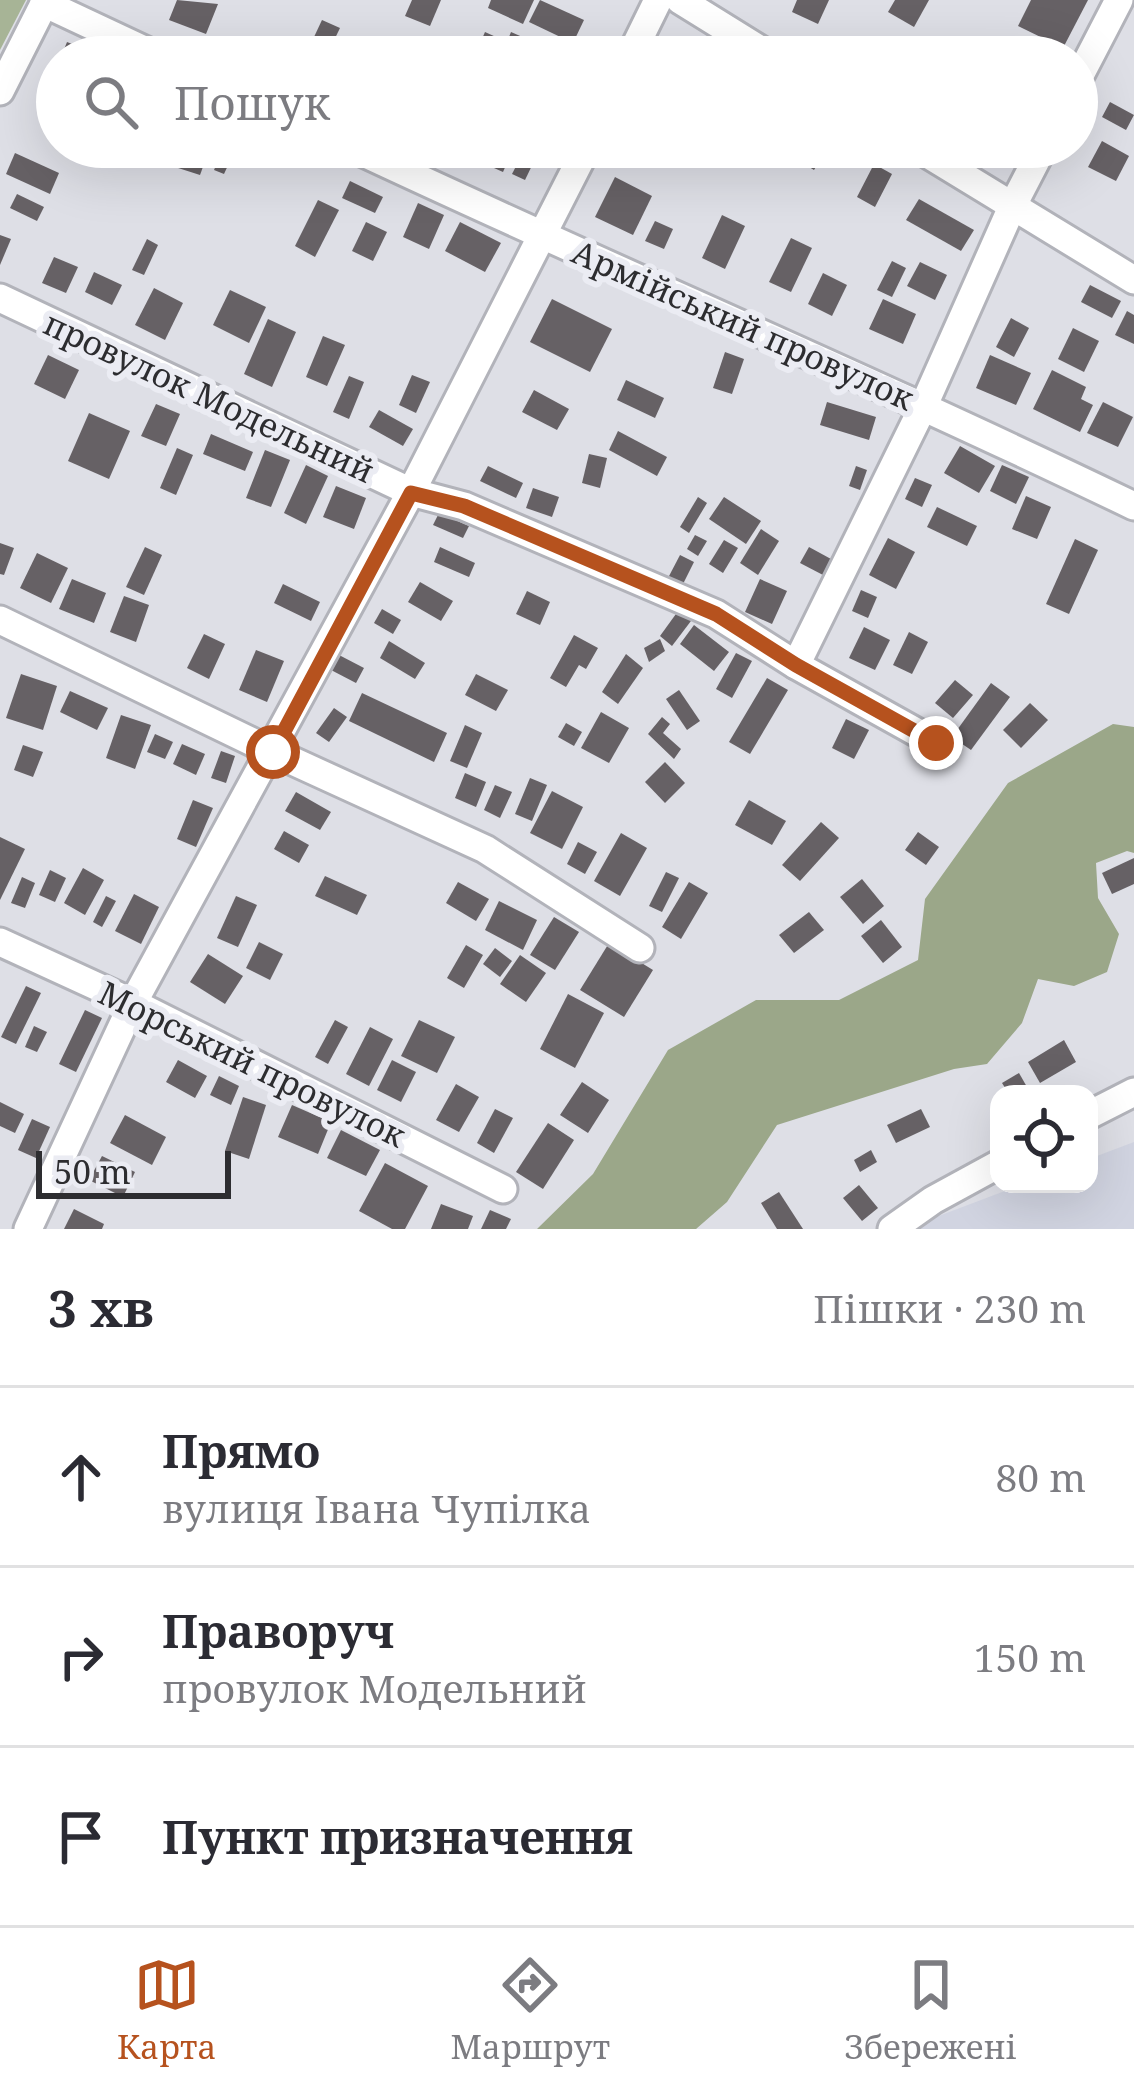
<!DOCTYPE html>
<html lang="uk">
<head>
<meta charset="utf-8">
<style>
  :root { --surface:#fff; --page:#f2f2f3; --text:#2b2b33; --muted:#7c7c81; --line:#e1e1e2; --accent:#b6521e }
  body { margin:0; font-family:"Noto Serif",serif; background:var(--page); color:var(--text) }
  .controls { position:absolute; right:36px; bottom:36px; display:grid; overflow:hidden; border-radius:24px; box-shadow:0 12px 48px #0002 }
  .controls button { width:108px; height:108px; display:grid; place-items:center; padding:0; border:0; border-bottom:3px solid var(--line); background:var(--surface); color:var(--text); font:60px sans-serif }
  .scale { position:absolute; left:36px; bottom:30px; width:195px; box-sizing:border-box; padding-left:12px; border:6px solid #2d2d30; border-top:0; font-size:33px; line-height:42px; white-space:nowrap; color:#2d2d30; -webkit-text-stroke:9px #ebecf3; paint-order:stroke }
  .stop { position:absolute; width:36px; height:36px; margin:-27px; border:9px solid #b6521e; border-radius:50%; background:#fff }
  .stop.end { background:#b6521e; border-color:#fff; box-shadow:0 3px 12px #0008 }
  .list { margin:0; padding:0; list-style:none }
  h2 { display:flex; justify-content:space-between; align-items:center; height:156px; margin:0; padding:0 48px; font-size:51px }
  h2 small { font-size:39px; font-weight:400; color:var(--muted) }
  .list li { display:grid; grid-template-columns:78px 1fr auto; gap:36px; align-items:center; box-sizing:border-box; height:180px; padding:0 48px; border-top:3px solid var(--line) }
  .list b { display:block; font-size:45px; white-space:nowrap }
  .list p { margin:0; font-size:39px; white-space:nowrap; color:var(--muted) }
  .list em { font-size:39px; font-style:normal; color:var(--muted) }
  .icon { flex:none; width:66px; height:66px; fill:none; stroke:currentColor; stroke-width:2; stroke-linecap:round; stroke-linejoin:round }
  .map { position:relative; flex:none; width:1134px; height:1229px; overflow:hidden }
  .search { position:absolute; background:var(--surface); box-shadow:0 12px 48px #0002; left:36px; right:36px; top:36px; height:132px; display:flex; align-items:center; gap:30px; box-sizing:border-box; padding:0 42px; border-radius:66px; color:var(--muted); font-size:45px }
  .sheet { height:696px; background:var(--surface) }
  nav { display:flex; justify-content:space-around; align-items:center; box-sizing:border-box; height:168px; border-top:3px solid var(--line); background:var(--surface); font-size:33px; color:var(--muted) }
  nav a { display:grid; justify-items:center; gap:6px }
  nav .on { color:var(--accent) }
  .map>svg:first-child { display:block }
  .built { fill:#d1d4e1 }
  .green { fill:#a7b496 }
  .forest { fill:#9ba789 }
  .building { fill:#666165 }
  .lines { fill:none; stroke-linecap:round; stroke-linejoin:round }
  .minor-casing { stroke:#b2b3ba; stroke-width:33 }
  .minor { stroke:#fff; stroke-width:27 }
  .route { stroke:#b6521e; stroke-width:15 }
  .labels { text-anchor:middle; stroke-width:12; stroke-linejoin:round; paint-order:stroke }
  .street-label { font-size:33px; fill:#2d2d30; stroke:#ebecf3 }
</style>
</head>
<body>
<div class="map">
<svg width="1134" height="1229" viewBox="0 0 1134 1229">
  <rect width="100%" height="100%" fill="#dedfe6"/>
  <path class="built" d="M1134 1142V1229H919L936 1217 1023 1184H1089V1159Z"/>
  <path class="green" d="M0 0H26L0 50Z"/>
  <path class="forest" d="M1113 724 1134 727V853L1127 851 1096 863 1098 898 1119 934 1107 972 1074 986 1038 979 1022 1023 987 1064 954 1069 777 1125 727 1202 696 1229H537L593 1174 668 1050 756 1000H839L918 960 925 899 1008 783Z"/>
  <g class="building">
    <path d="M177 0 218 4 206 34 169 20Z"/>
    <path d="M412 0H441L430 26 405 16Z"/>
    <path d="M491 0H534L523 24 488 8Z"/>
    <path d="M540 0 584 20 573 43 529 22Z"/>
    <path d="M797 0H829L818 24 792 12Z"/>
    <path d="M895 0H929L914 27 888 12Z"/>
    <path d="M1031 0H1088L1063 48 1018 26Z"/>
    <path d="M322 20 340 28 326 57H313L306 54Z"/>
    <path d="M485 32 496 37 488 57H474Z"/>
    <path d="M511 32 527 39 520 57H501Z"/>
    <path d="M256 37 303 57H259L249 53Z"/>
    <path d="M67 42 105 57H61Z"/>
    <path d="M44 98 57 103V119L39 112Z"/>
    <path d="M1110 102 1134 115 1126 130 1102 117Z"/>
    <path d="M1102 141 1129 156 1116 181 1088 167Z"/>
    <path d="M493 147H514L503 172 485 164Z"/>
    <path d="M526 147 538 153 525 180 512 174Z"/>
    <path d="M799 147H828L814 170 793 157Z"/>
    <path d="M182 148 207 156 200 175 175 167Z"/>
    <path d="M15 153 59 173 50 194 6 174Z"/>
    <path d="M221 154 231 159 224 174 214 170Z"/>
    <path d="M874 164 892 174 875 207 857 197Z"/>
    <path d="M615 177 652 196 633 235 595 217Z"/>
    <path d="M350 181 383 197 375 213 342 198Z"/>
    <path d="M17 194 44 207 37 221 10 208Z"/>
    <path d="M919 199 974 230 961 251 906 220Z"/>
    <path d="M318 200 339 210 315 257 295 246Z"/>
    <path d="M418 203 444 215 429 249 403 237Z"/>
    <path d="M722 215 745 226 725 269 702 258Z"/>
    <path d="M655 221 673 229 664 249 645 241Z"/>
    <path d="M366 222 387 232 373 261 352 251Z"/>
    <path d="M460 222 501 243 485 272 445 251Z"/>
    <path d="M0 235 11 239 0 265Z"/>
    <path d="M791 238 812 248 791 292 769 282Z"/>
    <path d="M147 239 158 245 144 275 132 270Z"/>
    <path d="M54 257 78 267 66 293 42 283Z"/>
    <path d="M892 261 906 268 892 297 877 290Z"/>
    <path d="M920 262 947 275 935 300 907 286Z"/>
    <path d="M94 272 122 285 112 305 85 292Z"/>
    <path d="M823 273 847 285 832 316 808 304Z"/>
    <path d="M1090 285 1121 301 1112 318 1081 302Z"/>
    <path d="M154 288 183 303 165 340 135 325Z"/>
    <path d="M230 290 266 307 249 343 213 325Z"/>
    <path d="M552 299 612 329 590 372 530 342Z"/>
    <path d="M883 299 916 314 903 344 869 329Z"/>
    <path d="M1127 311 1134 315V344L1115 335Z"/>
    <path d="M1011 318 1029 328 1014 357 996 347Z"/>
    <path d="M268 319 296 332 272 387 244 374Z"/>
    <path d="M1073 328 1099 341 1084 372 1058 359Z"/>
    <path d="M323 336 345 345 327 386 306 377Z"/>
    <path d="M725 352 744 359 732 394 713 388Z"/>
    <path d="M48 355 79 370 65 399 34 384Z"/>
    <path d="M990 355 1031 373 1016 405 976 388Z"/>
    <path d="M1052 370 1086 387 1081 399 1093 405 1080 432 1033 409Z"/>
    <path d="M412 375 430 382 416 413 399 405Z"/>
    <path d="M349 376 364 382 349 419 333 412Z"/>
    <path d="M626 380 664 398 655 418 617 400Z"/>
    <path d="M534 390 569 409 557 430 522 412Z"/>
    <path d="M827 402 876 417 869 440 820 425Z"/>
    <path d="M1103 402 1133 417 1118 447 1087 433Z"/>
    <path d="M156 404 180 414 166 446 141 436Z"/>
    <path d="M379 410 413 429 403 446 369 427Z"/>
    <path d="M89 413 130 431 109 479 68 461Z"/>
    <path d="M618 431 667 457 657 476 609 450Z"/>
    <path d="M211 434 253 452 245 471 203 454Z"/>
    <path d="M960 446 995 466 979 493 944 473Z"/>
    <path d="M177 448 193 455 176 495 160 488Z"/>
    <path d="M265 450 290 460 271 507 246 498Z"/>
    <path d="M589 454 607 458 600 488 582 483Z"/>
    <path d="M306 465 328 476 306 524 284 513Z"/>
    <path d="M1002 465 1029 477 1016 504 990 491Z"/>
    <path d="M488 466 523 483 516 498 480 481Z"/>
    <path d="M856 466 867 470 860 490 849 486Z"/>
    <path d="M915 478 932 485 922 507 905 499Z"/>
    <path d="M336 486 366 498 354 529 323 517Z"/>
    <path d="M533 488 559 497 552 517 526 508Z"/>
    <path d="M1026 496 1051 507 1037 539 1012 529Z"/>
    <path d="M698 497 707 503 689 533 680 527Z"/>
    <path d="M724 497 761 521 746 544 709 519Z"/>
    <path d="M937 507 977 526 967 546 927 527Z"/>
    <path d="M439 513 469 526 463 538 433 525Z"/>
    <path d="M761 529 779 541 758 575 740 563Z"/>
    <path d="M695 535 707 541 698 556 687 549Z"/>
    <path d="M888 538 915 552 896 589 869 575Z"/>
    <path d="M1075 539 1098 550 1069 614 1046 604Z"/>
    <path d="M724 540 738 548 723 573 709 564Z"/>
    <path d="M0 543 14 548 4 575 0 574Z"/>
    <path d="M145 547 162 555 144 595 126 587Z"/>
    <path d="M440 547 475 563 469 577 434 562Z"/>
    <path d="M809 547 831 559 823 575 800 563Z"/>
    <path d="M37 553 68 568 51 603 20 588Z"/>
    <path d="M680 555 694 562 682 586 668 578Z"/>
    <path d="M72 579 106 593 94 623 59 609Z"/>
    <path d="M760 579 787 591 772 624 745 612Z"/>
    <path d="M420 582 453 601 441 621 408 602Z"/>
    <path d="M283 584 320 602 311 621 274 603Z"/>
    <path d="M861 590 877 597 868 618 852 611Z"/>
    <path d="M527 591 550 602 540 625 516 614Z"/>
    <path d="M124 596 149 605 136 642 110 632Z"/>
    <path d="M681 607 694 617 672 646 660 636Z"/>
    <path d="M382 609 401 620 393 634 374 623Z"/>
    <path d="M694 625 729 652 714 671 680 644Z"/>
    <path d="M864 627 890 640 875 670 849 658Z"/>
    <path d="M909 632 928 642 912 674 893 665Z"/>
    <path d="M204 634 225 644 209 679 187 668Z"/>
    <path d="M574 635 598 648 586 669 579 665 566 687 550 678Z"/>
    <path d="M660 639 665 651 649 662 644 648Z"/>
    <path d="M389 641 425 663 415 679 380 658Z"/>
    <path d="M256 650 284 661 267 702 239 690Z"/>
    <path d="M736 653 752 661 732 698 716 689Z"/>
    <path d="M626 654 643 668 618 704 602 692Z"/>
    <path d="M339 655 364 668 356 683 331 670Z"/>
    <path d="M21 674 57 686 43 730 6 718Z"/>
    <path d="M476 674 508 690 496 711 465 695Z"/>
    <path d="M767 678 788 690 750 754 729 742Z"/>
    <path d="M955 680 973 695 953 718 935 703Z"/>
    <path d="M991 683 1010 697 971 750 952 737Z"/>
    <path d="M679 690 700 721 687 730 666 699Z"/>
    <path d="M70 691 108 708 97 730 60 712Z"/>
    <path d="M362 693 447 733 434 762 349 721Z"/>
    <path d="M1030 703 1048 720 1021 748 1003 730Z"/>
    <path d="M334 708 347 717 329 742 316 733Z"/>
    <path d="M601 712 629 728 609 763 581 748Z"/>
    <path d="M121 715 151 725 135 769 106 758Z"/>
    <path d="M662 717 670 724 663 733 681 749 674 759 648 734Z"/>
    <path d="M846 719 869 730 854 759 832 748Z"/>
    <path d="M566 723 582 732 574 746 558 737Z"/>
    <path d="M465 725 482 733 467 768 450 761Z"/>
    <path d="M155 734 173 742 165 759 147 752Z"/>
    <path d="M182 744 205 754 196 775 173 764Z"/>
    <path d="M23 745 43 752 33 777 14 770Z"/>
    <path d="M221 751 235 756 226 783 211 778Z"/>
    <path d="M665 762 685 783 665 803 645 782Z"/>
    <path d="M465 773 486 782 476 807 455 798Z"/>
    <path d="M530 778 547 785 532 821 515 814Z"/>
    <path d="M495 785 512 792 500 818 484 810Z"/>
    <path d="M552 791 583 807 562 849 530 833Z"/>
    <path d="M296 792 331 812 320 830 285 811Z"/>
    <path d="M193 800 213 808 196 847 177 839Z"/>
    <path d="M749 800 786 821 772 845 735 825Z"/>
    <path d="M821 822 839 838 800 881 782 865Z"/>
    <path d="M284 831 309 845 299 863 274 849Z"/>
    <path d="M918 832 939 847 926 865 905 850Z"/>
    <path d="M621 833 647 848 620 896 594 881Z"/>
    <path d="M0 837 25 849 0 900Z"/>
    <path d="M578 842 597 852 585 874 567 864Z"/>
    <path d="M1134 858V884L1112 894 1102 873Z"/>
    <path d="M83 868 104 880 85 915 64 903Z"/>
    <path d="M50 870 66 878 55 902 39 895Z"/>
    <path d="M666 872 679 878 662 912 649 906Z"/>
    <path d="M325 876 367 895 357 915 315 896Z"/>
    <path d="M22 877 35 883 25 908 11 903Z"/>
    <path d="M862 879 884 906 863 924 840 897Z"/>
    <path d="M458 882 489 899 476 921 446 903Z"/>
    <path d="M689 882 708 893 681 939 662 927Z"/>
    <path d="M134 894 159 907 141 944 115 931Z"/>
    <path d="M106 896 116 901 102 927 93 922Z"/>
    <path d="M236 896 257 905 238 947 217 938Z"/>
    <path d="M499 901 537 920 523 950 485 930Z"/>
    <path d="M809 912 824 930 794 953 779 935Z"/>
    <path d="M554 917 579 932 555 970 530 955Z"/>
    <path d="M881 920 902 947 883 963 861 936Z"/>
    <path d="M259 942 283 954 270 980 246 968Z"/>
    <path d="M609 943 653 970 624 1017 580 990Z"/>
    <path d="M466 945 483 955 464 988 447 978Z"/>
    <path d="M495 948 512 961 500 977 483 964Z"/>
    <path d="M208 954 243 976 225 1004 190 982Z"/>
    <path d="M520 955 546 973 526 1002 500 984Z"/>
    <path d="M26 986 41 993 16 1044 1 1037Z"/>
    <path d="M568 994 604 1013 575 1068 540 1049Z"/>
    <path d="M85 1010 102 1018 76 1072 59 1064Z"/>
    <path d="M335 1020 348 1027 328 1064 315 1057Z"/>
    <path d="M419 1020 455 1037 437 1073 401 1056Z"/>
    <path d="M34 1026 47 1032 37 1052 25 1047Z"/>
    <path d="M370 1027 393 1039 369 1086 346 1074Z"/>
    <path d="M1064 1040 1076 1062 1040 1083 1028 1062Z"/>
    <path d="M178 1060 207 1076 195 1098 166 1082Z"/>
    <path d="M392 1060 416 1072 401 1102 377 1090Z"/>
    <path d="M1019 1073 1031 1094H1009L1002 1083Z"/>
    <path d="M219 1076 239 1086 231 1105 210 1095Z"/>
    <path d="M582 1082 609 1100 588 1133 560 1115Z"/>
    <path d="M456 1084 479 1097 459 1132 436 1120Z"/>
    <path d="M243 1097 266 1105 249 1159 225 1151Z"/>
    <path d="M0 1102 24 1114 15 1133 0 1126Z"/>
    <path d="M292 1105 331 1122 318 1154 278 1137Z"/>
    <path d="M495 1109 513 1118 494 1153 477 1143Z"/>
    <path d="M921 1109 930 1127 896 1143 887 1125Z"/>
    <path d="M125 1115 166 1137 152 1165 110 1143Z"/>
    <path d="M32 1119 50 1127 36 1158 18 1150Z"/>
    <path d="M548 1123 574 1140 543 1189 516 1172Z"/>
    <path d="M341 1130 380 1150 366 1176 327 1158Z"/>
    <path d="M871 1150 877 1162 860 1172 854 1160Z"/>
    <path d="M102 1156 135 1172 123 1197 89 1180Z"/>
    <path d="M385 1163 428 1186 405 1229H392L359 1211Z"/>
    <path d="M859 1185 878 1208 862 1221 843 1198Z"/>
    <path d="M779 1192 803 1229H777L761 1203Z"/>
    <path d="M441 1204 473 1216 468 1229H431Z"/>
    <path d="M74 1209 104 1224 102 1229H64Z"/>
    <path d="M490 1210 511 1219 506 1229H481Z"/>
  </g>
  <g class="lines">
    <defs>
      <g id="minor">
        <path d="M680 0 772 57"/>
        <path d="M44 3 159 57"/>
        <path d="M630 57 658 0"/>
        <path d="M1077 81 1119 0"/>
        <path d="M0 91 46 0"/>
        <path d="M351 147C611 269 875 381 1134 506"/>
        <path d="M916 147 1134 280"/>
        <path d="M0 298 411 492 464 506 716 614 796 665 936 743"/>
        <path d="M0 620 273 752 485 849 640 948"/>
        <path d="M796 665 924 405 1012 207 1043 147"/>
        <path d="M0 942 133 1003 503 1189"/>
        <path d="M1089 1115 1134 1092"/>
        <path d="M28 1229 133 1003 411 492 587 147"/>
        <path d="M892 1229 933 1200 999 1164"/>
      </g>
    </defs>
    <use href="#minor" class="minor-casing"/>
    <use href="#minor" class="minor"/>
  </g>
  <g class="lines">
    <path class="route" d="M273 752 411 493 464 506 716 614 796 665 936 743"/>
  </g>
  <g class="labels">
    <g class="street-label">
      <text transform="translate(743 325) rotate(24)" y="12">Армійський провулок</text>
      <text transform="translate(209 397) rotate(25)" y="12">провулок Модельний</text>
      <text transform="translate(252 1064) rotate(26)" y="12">Морський провулок</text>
    </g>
  </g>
</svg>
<div class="controls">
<button><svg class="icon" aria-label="locate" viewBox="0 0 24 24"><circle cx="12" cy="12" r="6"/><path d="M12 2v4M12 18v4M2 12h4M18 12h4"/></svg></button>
</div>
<div class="scale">50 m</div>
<div class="stop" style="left:273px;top:752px"></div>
<div class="stop end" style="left:936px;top:743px"></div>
<div class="search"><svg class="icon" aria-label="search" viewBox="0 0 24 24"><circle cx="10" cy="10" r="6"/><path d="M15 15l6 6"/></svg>Пошук</div>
</div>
<section class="sheet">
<h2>3 хв<small>Пішки · 230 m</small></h2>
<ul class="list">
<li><svg class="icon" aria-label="ahead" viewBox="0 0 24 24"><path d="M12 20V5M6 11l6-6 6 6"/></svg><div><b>Прямо</b><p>вулиця Івана Чупілка</p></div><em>80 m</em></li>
<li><svg class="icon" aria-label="right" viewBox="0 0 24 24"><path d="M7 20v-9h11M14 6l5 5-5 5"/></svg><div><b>Праворуч</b><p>провулок Модельний</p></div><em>150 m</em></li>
<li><svg class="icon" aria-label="arrive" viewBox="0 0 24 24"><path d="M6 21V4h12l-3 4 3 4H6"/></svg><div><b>Пункт призначення</b></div></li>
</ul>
</section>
<nav>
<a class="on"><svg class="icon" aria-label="map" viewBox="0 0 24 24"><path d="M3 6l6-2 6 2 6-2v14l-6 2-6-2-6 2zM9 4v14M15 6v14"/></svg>Карта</a>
<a><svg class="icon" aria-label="directions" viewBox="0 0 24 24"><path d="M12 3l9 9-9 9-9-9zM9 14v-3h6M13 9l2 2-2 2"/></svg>Маршрут</a>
<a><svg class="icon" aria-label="saved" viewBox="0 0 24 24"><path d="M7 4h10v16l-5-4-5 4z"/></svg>Збережені</a>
</nav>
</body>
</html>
